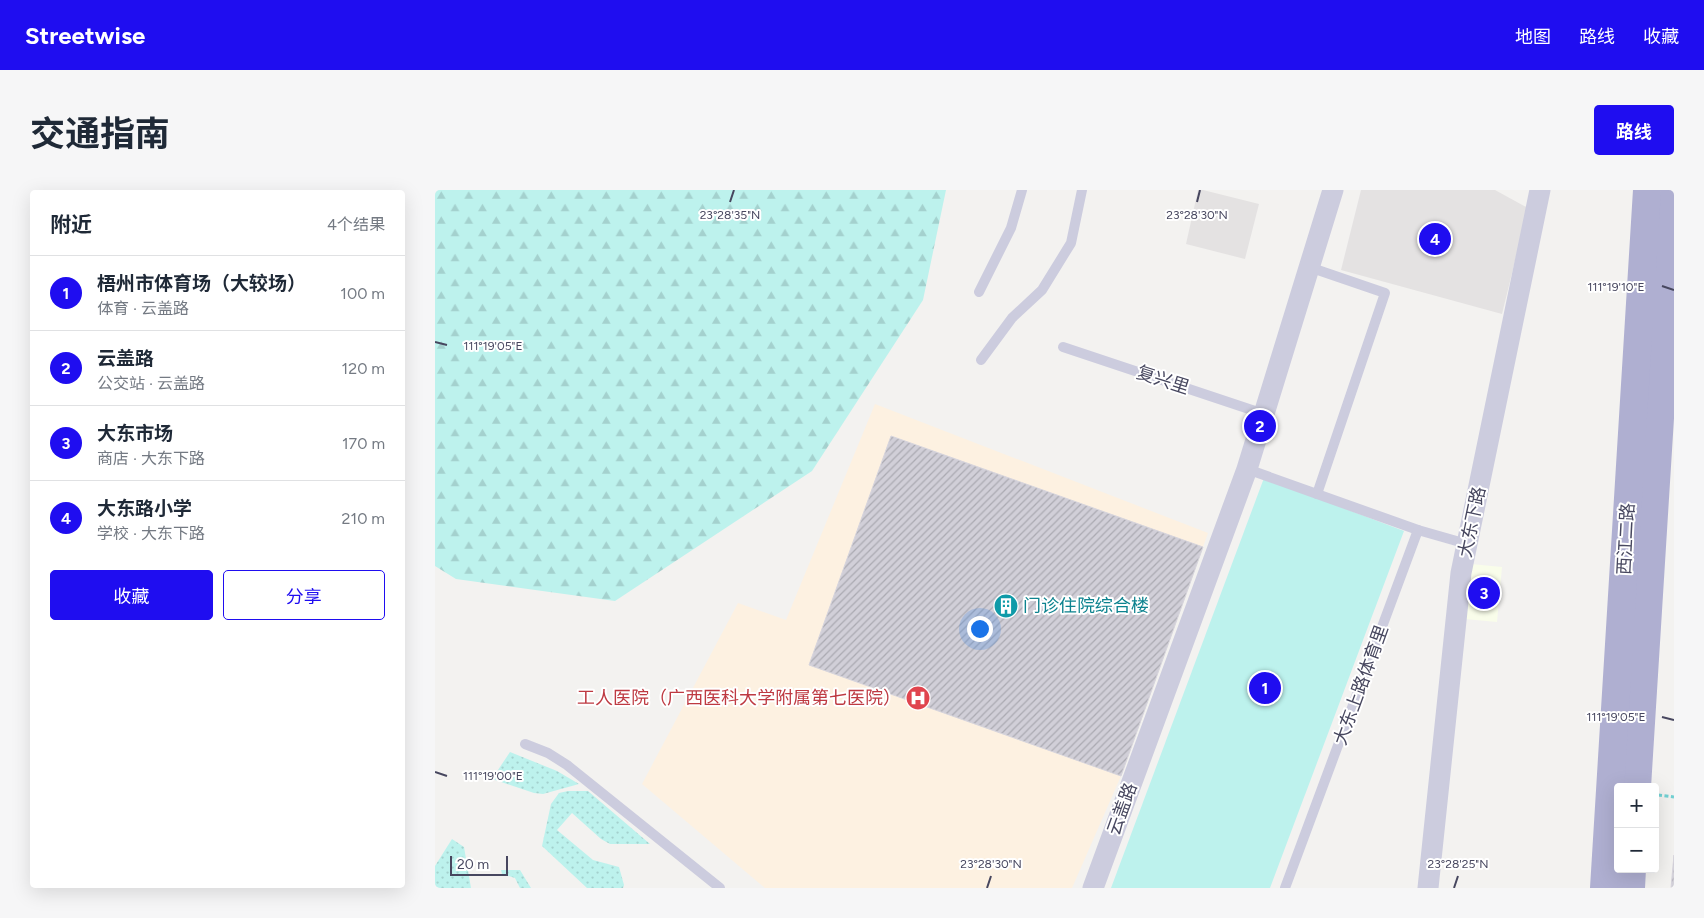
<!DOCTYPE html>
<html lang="zh">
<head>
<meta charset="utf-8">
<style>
  :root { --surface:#fff; --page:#f6f6f7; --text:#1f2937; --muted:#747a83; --line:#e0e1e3; --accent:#1f0df0 }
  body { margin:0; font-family:Figtree,"Noto Sans SC",sans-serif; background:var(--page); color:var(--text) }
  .controls { position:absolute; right:15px; bottom:15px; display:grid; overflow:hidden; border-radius:5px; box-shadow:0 5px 20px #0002 }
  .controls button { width:45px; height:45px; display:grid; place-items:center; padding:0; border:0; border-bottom:1px solid var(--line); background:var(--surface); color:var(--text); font:25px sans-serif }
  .scale { position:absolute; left:15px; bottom:12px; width:58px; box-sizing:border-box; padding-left:5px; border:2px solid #47475f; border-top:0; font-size:14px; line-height:18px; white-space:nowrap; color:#47475f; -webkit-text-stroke:4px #fff; paint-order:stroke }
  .you { position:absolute; left:544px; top:438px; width:18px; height:18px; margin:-12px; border:4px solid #fff; border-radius:50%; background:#1a73e8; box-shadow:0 0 0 8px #1a73e833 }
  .badge { display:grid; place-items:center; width:32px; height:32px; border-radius:50%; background:var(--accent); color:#fff; font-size:16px; font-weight:700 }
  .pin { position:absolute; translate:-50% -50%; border:2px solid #fff; box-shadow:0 1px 5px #0006 }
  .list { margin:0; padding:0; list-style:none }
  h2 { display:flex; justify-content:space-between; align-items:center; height:65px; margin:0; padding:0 20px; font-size:21px }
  h2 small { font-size:16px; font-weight:400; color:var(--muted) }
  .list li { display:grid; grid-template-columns:32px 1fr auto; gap:15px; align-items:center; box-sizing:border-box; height:75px; padding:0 20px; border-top:1px solid var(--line) }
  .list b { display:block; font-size:19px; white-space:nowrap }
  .list p { margin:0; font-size:16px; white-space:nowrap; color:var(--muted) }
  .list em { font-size:16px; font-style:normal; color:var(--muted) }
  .actions { display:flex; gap:10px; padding:15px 20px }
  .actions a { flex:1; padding:11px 0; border:1px solid var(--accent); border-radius:5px; text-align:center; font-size:18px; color:var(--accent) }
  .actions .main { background:var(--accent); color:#fff }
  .map { position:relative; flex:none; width:1239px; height:698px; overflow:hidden; border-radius:5px }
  header { display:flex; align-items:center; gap:30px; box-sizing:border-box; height:70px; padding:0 25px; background:var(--accent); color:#fff }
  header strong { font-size:24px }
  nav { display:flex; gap:28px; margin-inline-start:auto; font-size:18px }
  .intro { display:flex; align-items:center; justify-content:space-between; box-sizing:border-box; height:120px; padding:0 30px }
  h1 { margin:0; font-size:35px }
  .button { padding:12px 22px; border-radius:5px; background:var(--accent); color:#fff; font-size:18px; font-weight:700 }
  main { display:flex; gap:30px; padding:0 30px }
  aside { flex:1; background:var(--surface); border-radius:5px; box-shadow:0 5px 20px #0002 }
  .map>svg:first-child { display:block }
  .commercial { fill:#f9fdea }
  .education { fill:#e4e2e2 }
  .medical { fill:#fdf1e1 }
  .grass { fill:url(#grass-dots) }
  .forest { fill:url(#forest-firs) }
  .park { fill:#bdf2ed }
  .building { fill:url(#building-hatch); stroke:#d6d4dc }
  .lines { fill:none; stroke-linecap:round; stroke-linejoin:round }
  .path { stroke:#72d1d3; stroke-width:3; stroke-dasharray:4 2.5; stroke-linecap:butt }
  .service { stroke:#ccccde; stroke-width:10 }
  .minor { stroke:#ccccde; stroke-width:21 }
  .primary { stroke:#afafd1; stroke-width:28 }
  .ticks { fill:none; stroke:#47475f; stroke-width:2 }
  .labels { text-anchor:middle; stroke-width:4; stroke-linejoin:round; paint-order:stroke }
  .street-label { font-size:18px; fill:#47475f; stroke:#fff }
  .culture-label { font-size:18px; fill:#0d838f; stroke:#fff; text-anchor:start }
  .health-label { font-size:18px; fill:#be3a42; stroke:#fff; text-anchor:end }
  .ticks-label { font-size:12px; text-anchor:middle; fill:#47475f; stroke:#fff; stroke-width:4; stroke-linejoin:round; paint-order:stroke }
</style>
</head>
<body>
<header>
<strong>Streetwise</strong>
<nav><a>地图</a><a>路线</a><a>收藏</a></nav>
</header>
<div class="intro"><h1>交通指南</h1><a class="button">路线</a></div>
<main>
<aside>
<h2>附近<small>4个结果</small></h2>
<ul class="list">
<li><span class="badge">1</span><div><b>梧州市体育场（大较场）</b><p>体育 · 云盖路</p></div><em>100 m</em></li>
<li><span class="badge">2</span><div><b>云盖路</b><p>公交站 · 云盖路</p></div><em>120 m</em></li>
<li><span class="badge">3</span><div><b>大东市场</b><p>商店 · 大东下路</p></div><em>170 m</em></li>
<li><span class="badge">4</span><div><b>大东路小学</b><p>学校 · 大东下路</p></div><em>210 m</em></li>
</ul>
<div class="actions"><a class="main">收藏</a><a>分享</a></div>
</aside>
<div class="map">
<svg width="1239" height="698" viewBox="0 0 1239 698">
  <defs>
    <pattern id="grass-dots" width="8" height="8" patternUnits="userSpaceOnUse" patternTransform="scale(1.25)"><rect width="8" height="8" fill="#bdf2ed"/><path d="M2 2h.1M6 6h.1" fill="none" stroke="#a4d1ce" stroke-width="1.8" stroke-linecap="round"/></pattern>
    <pattern id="forest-firs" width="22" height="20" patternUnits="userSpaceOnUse" patternTransform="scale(1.25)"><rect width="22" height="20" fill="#bdf2ed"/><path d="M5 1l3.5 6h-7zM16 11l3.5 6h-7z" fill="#a4d1ce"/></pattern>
    <pattern id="building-hatch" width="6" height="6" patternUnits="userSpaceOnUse" patternTransform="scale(1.25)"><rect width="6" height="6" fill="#d1cfd8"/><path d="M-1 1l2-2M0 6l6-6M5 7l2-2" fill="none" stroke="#abaab2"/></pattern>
  </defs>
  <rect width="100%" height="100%" fill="#f3f2f0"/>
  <path class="commercial" d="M1036 374 1067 377 1062 432 1030 429Z"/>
  <g class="education">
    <path d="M763 0H768L824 14 810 69 751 54Z"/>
    <path d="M926 0H1060L1093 18 1067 124 906 80Z"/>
  </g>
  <path class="medical" d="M440 214 773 343 686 586 637 698H330L207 594 303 413 351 430Z"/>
  <g class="grass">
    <path d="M75 562 122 581 144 594 108 604 99 603 57 589Z"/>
    <path d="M133 601H153L215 654H175L166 649 137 623 122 640 158 670 184 677 189 695 188 698H152L107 656 116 614 124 603Z"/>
    <path d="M17 649 29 657 36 698H0V676Z"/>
    <path d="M66 680H85L96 698H85L80 688 67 684Z"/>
  </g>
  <path class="forest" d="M0 0H511L488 110 377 281 180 411 21 389 0 376Z"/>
  <path class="park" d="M829 288 969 341 835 698H676Z"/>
  <g class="building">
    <path d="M456 246 768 357 686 586 374 475Z"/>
    <path d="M1239 665V698H1236Z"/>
  </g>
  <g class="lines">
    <path class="path" d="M1223 605 1239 607"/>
    <g class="service">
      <path d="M874 77 950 103 882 304"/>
      <path d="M544 102 576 38 587 0"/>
      <path d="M628 157 829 224"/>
      <path d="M546 170 577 128 607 100 636 53 647 0"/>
      <path d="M812 279 983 340 1032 354"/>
      <path d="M90 554 113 563 132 575 285 698"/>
      <path d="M850 698 983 340"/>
    </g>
    <g class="minor">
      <path d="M658 698 812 279 898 0"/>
      <path d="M993 698 1026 383 1105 0"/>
    </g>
    <g class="primary">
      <path d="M1202 597 1239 3"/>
      <path d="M1169 698 1212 0"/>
      <path d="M1196 698 1197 679"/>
    </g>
  </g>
  <path class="ticks" d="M295 12 299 0M762 12 765 0M1227 96 1239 100M0 152 12 155M1227 527 1239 530M0 582 12 586M552 698 556 686M1019 698 1023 686"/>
  <defs>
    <symbol id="building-disc" viewBox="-11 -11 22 22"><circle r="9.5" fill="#0f9aa8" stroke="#fff"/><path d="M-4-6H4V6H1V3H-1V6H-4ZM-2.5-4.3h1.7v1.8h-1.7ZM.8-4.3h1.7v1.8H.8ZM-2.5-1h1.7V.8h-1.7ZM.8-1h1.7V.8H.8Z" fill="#fff"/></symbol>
    <symbol id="hospital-disc" viewBox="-11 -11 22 22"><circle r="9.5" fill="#e0444e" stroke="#fff"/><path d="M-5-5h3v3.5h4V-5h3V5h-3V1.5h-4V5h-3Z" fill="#fff"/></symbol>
  </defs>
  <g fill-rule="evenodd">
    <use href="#building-disc" x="557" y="402" width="28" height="28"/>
    <use href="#hospital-disc" x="469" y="494" width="28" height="28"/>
  </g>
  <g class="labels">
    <g class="street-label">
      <text transform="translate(728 190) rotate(18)" y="6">复兴里</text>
      <text transform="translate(1037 332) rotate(-78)" y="6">大东下路</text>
      <text transform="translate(1191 349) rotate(-87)" y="6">西江二路</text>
      <text transform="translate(926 495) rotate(-70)" y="6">大东上路体育里</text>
      <text transform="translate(687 619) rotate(-70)" y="6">云盖路</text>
    </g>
    <g class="culture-label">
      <text x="588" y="422">门诊住院综合楼</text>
    </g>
    <g class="health-label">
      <text x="466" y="514">工人医院（广西医科大学附属第七医院）</text>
    </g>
  </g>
  <g class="ticks-label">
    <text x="295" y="29">23°28'35"N</text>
    <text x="762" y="29">23°28'30"N</text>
    <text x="1181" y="101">111°19'10"E</text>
    <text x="58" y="160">111°19'05"E</text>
    <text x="1181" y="531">111°19'05"E</text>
    <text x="58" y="590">111°19'00"E</text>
    <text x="556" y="678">23°28'30"N</text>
    <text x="1023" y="678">23°28'25"N</text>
  </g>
</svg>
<div class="controls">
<button>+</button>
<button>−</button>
</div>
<div class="scale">20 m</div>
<div class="you"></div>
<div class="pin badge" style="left:830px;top:498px">1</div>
<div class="pin badge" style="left:825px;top:236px">2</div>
<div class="pin badge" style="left:1049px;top:403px">3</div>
<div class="pin badge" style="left:1000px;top:49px">4</div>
</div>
</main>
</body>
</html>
